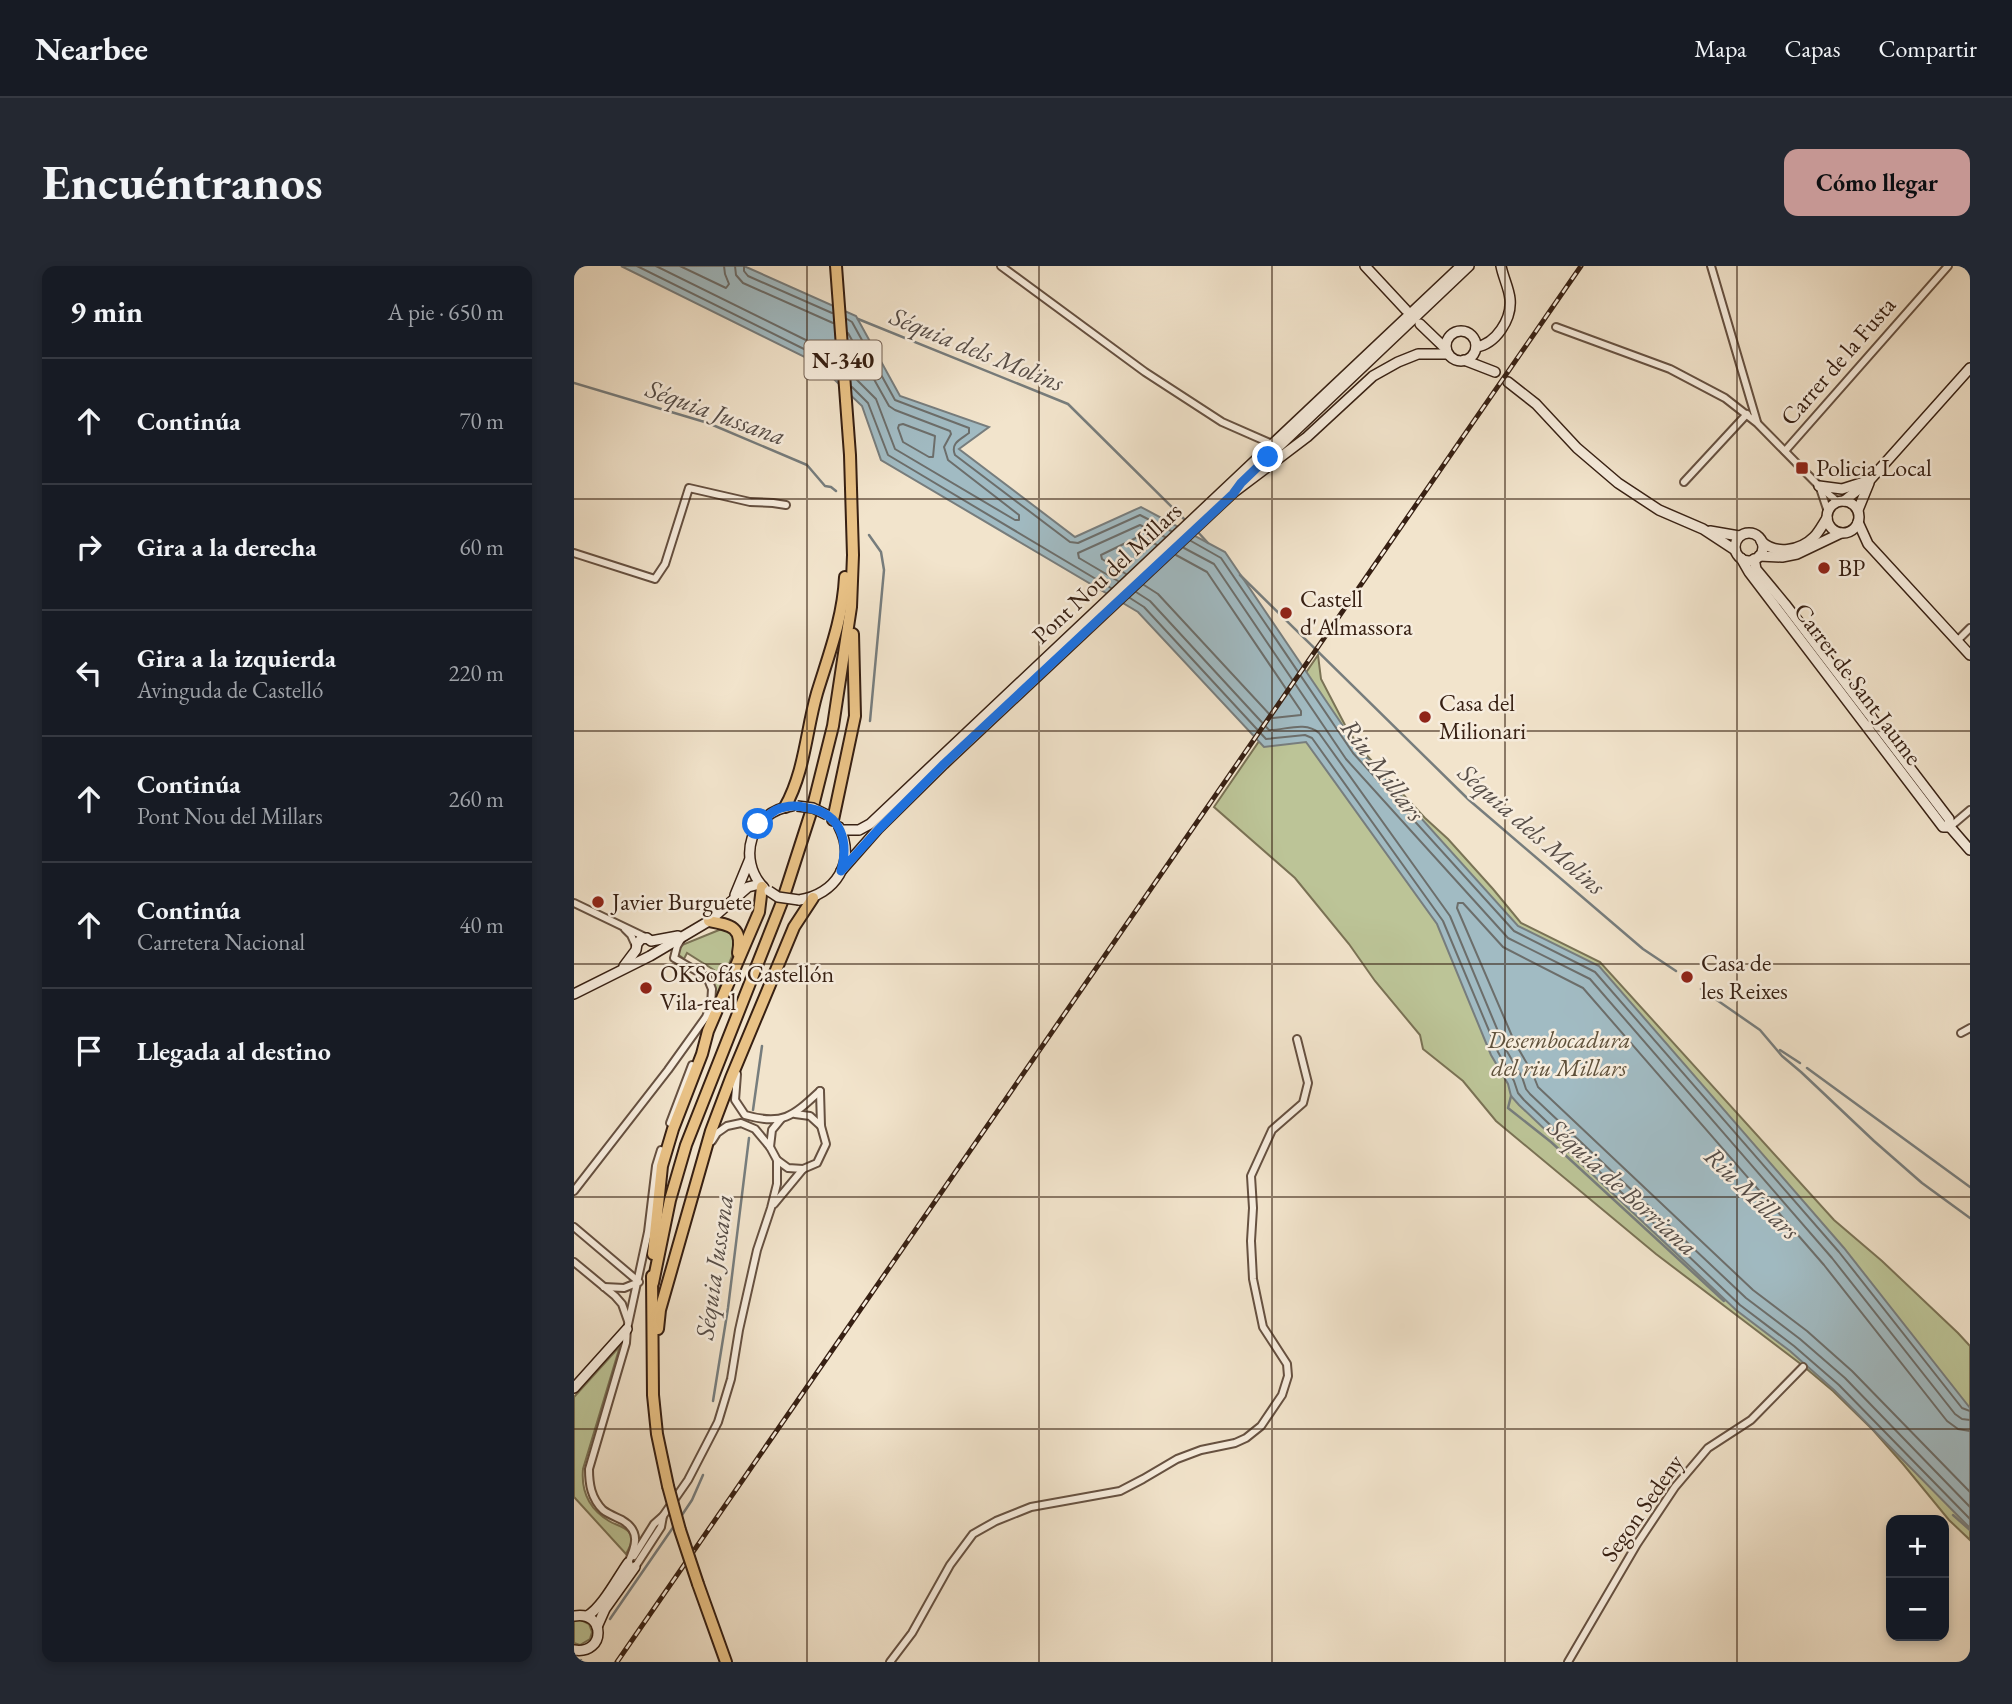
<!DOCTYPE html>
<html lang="es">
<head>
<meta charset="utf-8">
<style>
  :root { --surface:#171b24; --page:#242831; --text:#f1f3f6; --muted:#9ea1a6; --line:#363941; --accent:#c59692 }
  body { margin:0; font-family:"EB Garamond",serif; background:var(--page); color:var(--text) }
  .controls { position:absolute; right:21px; bottom:21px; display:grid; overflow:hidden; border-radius:14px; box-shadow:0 4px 10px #0003 }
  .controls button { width:63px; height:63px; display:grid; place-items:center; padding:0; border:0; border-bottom:2px solid var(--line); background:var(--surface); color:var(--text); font:35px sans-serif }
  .stop { position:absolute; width:21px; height:21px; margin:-16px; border:5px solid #1a73e8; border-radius:50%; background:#fff }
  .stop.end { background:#1a73e8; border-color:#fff; box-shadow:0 2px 7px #0008 }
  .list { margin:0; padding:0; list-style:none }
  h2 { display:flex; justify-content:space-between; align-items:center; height:91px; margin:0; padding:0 28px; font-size:30px }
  h2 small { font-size:23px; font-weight:400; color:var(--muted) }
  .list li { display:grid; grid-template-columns:46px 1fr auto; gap:21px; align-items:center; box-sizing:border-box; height:126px; padding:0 28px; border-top:2px solid var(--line) }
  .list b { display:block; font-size:26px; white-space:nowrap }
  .list p { margin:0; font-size:23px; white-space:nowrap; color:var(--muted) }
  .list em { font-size:23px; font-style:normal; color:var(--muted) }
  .icon { flex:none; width:38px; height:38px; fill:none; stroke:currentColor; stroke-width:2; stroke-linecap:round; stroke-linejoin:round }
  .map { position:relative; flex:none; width:1396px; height:1396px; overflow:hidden; border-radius:14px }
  header { display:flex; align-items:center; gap:42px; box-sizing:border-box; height:98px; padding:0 35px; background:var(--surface); border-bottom:2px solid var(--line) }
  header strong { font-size:33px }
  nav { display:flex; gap:38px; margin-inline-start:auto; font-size:24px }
  .intro { display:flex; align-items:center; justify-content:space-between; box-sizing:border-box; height:168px; padding:0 42px }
  h1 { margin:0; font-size:49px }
  .button { padding:18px 32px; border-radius:14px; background:var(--accent); color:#111; font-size:24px; font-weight:700 }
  main { display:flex; gap:42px; padding:0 42px }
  aside { flex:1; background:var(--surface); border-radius:14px; box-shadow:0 4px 10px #0003 }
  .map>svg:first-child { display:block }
  .green { fill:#bcc497; stroke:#7a7255; stroke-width:2 }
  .water { fill:#a1bbc3; stroke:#777d7d; stroke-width:2 }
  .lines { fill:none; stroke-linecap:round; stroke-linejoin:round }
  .shore { stroke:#6c6e6b; stroke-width:2 }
  .stream { stroke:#777d7d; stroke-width:2.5 }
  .street-casing { stroke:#665141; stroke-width:10 }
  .secondary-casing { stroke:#372013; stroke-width:12 }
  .highway-casing { stroke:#372013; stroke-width:14 }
  .street { stroke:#f7edde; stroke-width:6 }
  .secondary { stroke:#f7edde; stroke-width:9 }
  .highway { stroke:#e9c286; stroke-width:10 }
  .rail-casing { stroke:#372013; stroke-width:5 }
  .rail { stroke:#f7edde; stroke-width:2.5; stroke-dasharray:8; stroke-linecap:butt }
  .secondary-bridge-casing { stroke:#372013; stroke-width:12; stroke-linecap:butt }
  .highway-bridge-casing { stroke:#372013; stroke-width:14; stroke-linecap:butt }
  .secondary-bridge { stroke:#f7edde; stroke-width:9 }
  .highway-bridge { stroke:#e9c286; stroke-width:10 }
  .route { stroke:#1a73e8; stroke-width:9 }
  .grid { fill:none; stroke:#372013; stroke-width:2; stroke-opacity:0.55 }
  .poi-dot { fill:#8f2418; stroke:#f7edde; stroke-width:2.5 }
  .labels { text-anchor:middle; stroke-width:5; stroke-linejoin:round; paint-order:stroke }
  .shield { fill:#f7edde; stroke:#715e50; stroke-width:2 }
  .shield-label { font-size:23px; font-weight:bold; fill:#372013 }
  .street-label { font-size:24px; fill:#372013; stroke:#f7edde }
  .poi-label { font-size:24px; fill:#372013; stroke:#f7edde; text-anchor:start }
  .park-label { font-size:24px; font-style:italic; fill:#5f513b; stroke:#f7edde }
  .water-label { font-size:26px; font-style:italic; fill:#574e48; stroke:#f7edde }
</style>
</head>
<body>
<header>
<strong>Nearbee</strong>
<nav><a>Mapa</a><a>Capas</a><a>Compartir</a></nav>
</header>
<div class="intro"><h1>Encuéntranos</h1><a class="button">Cómo llegar</a></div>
<main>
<aside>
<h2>9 min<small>A pie · 650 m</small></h2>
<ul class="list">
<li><svg class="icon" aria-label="ahead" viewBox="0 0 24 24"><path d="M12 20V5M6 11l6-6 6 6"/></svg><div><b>Continúa</b></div><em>70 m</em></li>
<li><svg class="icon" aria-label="right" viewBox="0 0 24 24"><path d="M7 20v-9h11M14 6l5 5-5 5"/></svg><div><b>Gira a la derecha</b></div><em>60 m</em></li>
<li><svg class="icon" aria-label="left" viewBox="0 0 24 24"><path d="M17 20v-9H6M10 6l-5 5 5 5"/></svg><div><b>Gira a la izquierda</b><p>Avinguda de Castelló</p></div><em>220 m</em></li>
<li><svg class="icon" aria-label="ahead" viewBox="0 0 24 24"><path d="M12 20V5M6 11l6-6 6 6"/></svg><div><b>Continúa</b><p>Pont Nou del Millars</p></div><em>260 m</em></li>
<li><svg class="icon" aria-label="ahead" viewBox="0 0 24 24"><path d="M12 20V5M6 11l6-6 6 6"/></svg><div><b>Continúa</b><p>Carretera Nacional</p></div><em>40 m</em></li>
<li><svg class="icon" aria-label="arrive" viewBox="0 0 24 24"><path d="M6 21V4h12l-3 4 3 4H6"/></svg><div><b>Llegada al destino</b></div></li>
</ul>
</aside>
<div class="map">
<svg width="1396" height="1396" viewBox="0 0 1396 1396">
  <rect width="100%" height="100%" fill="#f2e4cc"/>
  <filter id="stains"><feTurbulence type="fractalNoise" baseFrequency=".00286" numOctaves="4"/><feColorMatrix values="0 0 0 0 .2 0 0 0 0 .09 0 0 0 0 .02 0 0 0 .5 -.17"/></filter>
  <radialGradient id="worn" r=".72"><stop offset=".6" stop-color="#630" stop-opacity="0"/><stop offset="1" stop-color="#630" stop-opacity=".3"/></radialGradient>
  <g class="green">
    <path d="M744 389 747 413 771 459 786 482 851 552 874 573 919 623 947 657 1026 696 1260 954 1308 995 1384 1067 1396 1080V1274L1375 1254 1329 1198 1299 1164 1259 1125 1228 1099 1082 988 922 855 889 815 849 783 846 769 801 715 775 678 721 612 640 541Z"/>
    <path d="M150 662 159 669 160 685 142 731 136 710 140 704 113 687 110 693 105 689V684L108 679Z"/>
    <path d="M46 1080 9 1203C7 1225 15 1243 35 1255 41 1259 50 1260 55 1266 60 1273 56 1281 52 1288L0 1231V1131Z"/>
    <path d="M5 1353 15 1358 18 1366 16 1373 6 1379 0 1377V1355Z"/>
  </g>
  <path class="water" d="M47 0H170L282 50 326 130 415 161 385 183 501 271 567 241 651 286 784 482 944 660 1025 700 1270 982 1396 1142V1262L1260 1124 1216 1085 1162 1044 945 839 937 830 934 818 917 789 863 658 732 476 690 481 564 346 307 194 288 140 243 97Z"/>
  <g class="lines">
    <g class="shore">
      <path d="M63 0 246 91 263 106"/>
      <path d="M82 0 250 83 262 93"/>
      <path d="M106 0 152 22 155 18 151 8 150 0"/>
      <path d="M161 0 162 9 169 17 259 57"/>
      <path d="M170 0V5L174 10 258 47"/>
      <path d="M273 53 278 56 321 134 395 162V167C387 173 376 177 381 189L496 276 504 277 566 249 597 265"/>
      <path d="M274 67 315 140 321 144 376 165 377 168 370 181 374 194 445 249V254H441L321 183 302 133 277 108"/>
      <path d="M278 121 294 137 314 189 537 322"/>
      <path d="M329 158 361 170 359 191H355L329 176 324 162 325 159Z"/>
      <path d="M617 275 647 292 779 487 940 665 1021 706 1265 986 1388 1142 1396 1145"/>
      <path d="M610 282 640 298 772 493 934 672 1016 713 1258 992 1381 1148 1388 1153 1396 1154"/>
      <path d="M552 308 528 293 527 289 566 270 583 279"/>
      <path d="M544 315 505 292 504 287 566 259 591 271"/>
      <path d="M570 319 584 328 699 452 727 449V445L633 306 602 289"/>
      <path d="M562 326 576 335 695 464C712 464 731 455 745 467L876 650 931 782 948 811 952 823 956 828 1172 1032 1226 1073 1271 1112 1396 1241"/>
      <path d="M556 332 570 341 692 473 731 469 738 472 869 655 924 786 940 815 944 827 950 834 1166 1039 1220 1080 1265 1119 1396 1253"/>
      <path d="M1396 1165 1384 1163 1373 1155 1250 999 1009 722 929 681 889 637H884L883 642 941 777 958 806 964 821 1179 1024 1233 1065 1278 1105 1396 1226"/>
    </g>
    <g class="stream">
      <path d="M284 53 494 138 612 255"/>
      <path d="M0 117 134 157 233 199 251 220 257 221 262 225"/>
      <path d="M622 264 634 277"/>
      <path d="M295 269 307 286 310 304 296 455"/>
      <path d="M666 309 895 534 1069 683 1102 705"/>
      <path d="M1127 723 1186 764 1208 790 1227 806 1300 875 1348 917 1396 952"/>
      <path d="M1206 784 1226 797"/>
      <path d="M1233 802 1396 921"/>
      <path d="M937 830 934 842 977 876 1150 1035"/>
      <path d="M179 844 188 780"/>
      <path d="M139 1135 154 1042 175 872"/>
      <path d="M1379 1249 1396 1264"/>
      <path d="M106 1252 118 1234 129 1209"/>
      <path d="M36 1353 100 1260"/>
      <path d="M6 1396 7 1394"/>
    </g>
    <defs>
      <g id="street">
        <path d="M427 0 571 106 648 156 698 178"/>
        <path d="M1137 0 1183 156"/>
        <path d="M982 61 1096 103 1151 132 1183 157 1245 220 1264 236"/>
        <path d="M1211 185 1374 0"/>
        <path d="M1110 216 1173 148"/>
        <path d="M1246 222 1254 246"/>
        <path d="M0 287 81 313 91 298 115 222 176 236 199 237 212 239"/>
        <path d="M1383 375 1396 362"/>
        <path d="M1376 561 1396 544"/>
        <path d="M0 637 73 672"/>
        <path d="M51 663 57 669 62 680"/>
        <path d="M1387 767 1396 762"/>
        <path d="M163 808 161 834 171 849C209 860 219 850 246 825"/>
        <path d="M221 848 236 850 247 860"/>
        <path d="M96 857 118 799"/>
        <path d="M196 881 198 864 207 853"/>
        <path d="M203 894 214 902 229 903"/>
        <path d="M0 925 94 804 132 751 137 739 138 723 133 711 100 692 103 680 108 672"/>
        <path d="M200 938 229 903 243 897 252 878 247 860 246 825"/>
        <path d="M0 961 65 1016 50 1022 30 1021"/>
        <path d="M0 996 41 1030 48 1038 54 1055"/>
        <path d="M60 1290 80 1258 89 1250 114 1214 144 1156 157 1113 165 1064 183 984 197 942 203 918V894L196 881 181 863 167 857 153 860 143 867 138 875"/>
        <path d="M54 1297C62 1280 67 1265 48 1254 42 1251 34 1248 29 1244 17 1232 15 1218 15 1203L52 1077 53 1063 74 966 82 900 87 884"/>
        <path d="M61 1301 87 1261 89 1250"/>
        <path d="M316 1396 338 1367 376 1299 399 1268 422 1255 457 1241 546 1225 569 1213 603 1193 627 1184 661 1177 672 1172 687 1160 708 1129 714 1110 713 1098 689 1061 679 1013 677 975 679 942 677 910 698 864 729 837 734 817 723 773"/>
        <path d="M994 1396 1063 1278 1101 1221 1134 1182 1177 1154 1229 1101"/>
      </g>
      <g id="secondary">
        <path d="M791 0 832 44"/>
        <path d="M846 58 872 83"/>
        <circle cx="887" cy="80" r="15"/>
        <path d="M902 81C922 78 938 53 936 33 935 22 929 11 927 0"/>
        <path d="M890 94 921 106"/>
        <path d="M934 116 962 138 1003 182 1044 217 1085 244 1129 263 1161 284"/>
        <path d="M676 208 895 0"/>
        <path d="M1245 220 1268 223 1290 216"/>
        <path d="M1270 235 1295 215 1396 102"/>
        <circle cx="1269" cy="251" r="16"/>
        <path d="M1284 244 1295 217"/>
        <path d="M1284 256 1294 278 1396 389"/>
        <path d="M1136 265 1165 270"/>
        <circle cx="1175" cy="281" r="14"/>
        <path d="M1187 275C1201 289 1226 285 1240 271 1245 266 1249 258 1253 252"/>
        <path d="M1185 290 1208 291 1223 288 1267 267"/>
        <path d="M1167 292 1175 306 1369 561H1376"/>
        <path d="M1180 293 1182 303 1211 338 1375 553 1376 561 1396 584"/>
        <path d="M267 564H285L296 558 887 0"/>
        <path d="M267 605 304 563 370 498 659 227 733 171 799 110 824 96 844 88H874"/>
        <path d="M190 622C162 593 177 545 218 540"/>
        <path d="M161 629 175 595"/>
        <path d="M225 634C261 629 283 596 265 561"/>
        <path d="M50 700 62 684 63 678 67 673 73 672 77 675 104 670"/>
        <path d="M0 728 76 690 135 655 174 621 186 618"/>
        <path d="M0 1122 53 1063"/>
        <path d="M0 1350C32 1344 32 1389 0 1384"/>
        <path d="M13 1350C28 1342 44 1311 54 1297"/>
        <path d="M23 1361 31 1343 61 1301"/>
      </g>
      <g id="highway">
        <path d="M211 541C231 505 232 465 243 427 255 388 269 352 271 311"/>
        <path d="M259 554 281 450 279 368"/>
        <path d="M135 655C157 659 169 661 164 687"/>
        <path d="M79 988 88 900 99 863 128 788 134 765 185 646 188 621"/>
        <path d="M78 1010 79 1129 83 1168 94 1220"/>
        <path d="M79 1017 96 934 112 879 208 636 239 540 259 460 277 341 279 289 276 189 262 0"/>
        <path d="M84 1063 86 1044 137 865 157 812 220 661 239 632"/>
        <path d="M124 1318 152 1396"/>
      </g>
    </defs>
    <use href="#street" class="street-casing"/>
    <use href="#secondary" class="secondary-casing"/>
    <use href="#highway" class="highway-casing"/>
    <use href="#street" class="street"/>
    <use href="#secondary" class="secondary"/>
    <use href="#highway" class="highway"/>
    <defs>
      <path id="rail" d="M43 1396 1007 0"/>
    </defs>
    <use href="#rail" class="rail-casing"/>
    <use href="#rail" class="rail"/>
    <defs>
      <g id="secondary-bridge">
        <path d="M223 540 239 542 253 549"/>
        <path d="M195 625 204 631 225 634"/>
      </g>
      <path id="highway-bridge" d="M94 1220 106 1264 124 1318"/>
    </defs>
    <use href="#secondary-bridge" class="secondary-bridge-casing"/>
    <use href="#highway-bridge" class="highway-bridge-casing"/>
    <use href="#secondary-bridge" class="secondary-bridge"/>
    <use href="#highway-bridge" class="highway-bridge"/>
  </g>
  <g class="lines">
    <path class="route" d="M184 558C190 553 195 548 202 544 212 539 223 539 234 542 268 548 275 576 267 605L304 564 370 498 659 228 667 217 694 191"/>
  </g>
  <path class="grid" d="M233 0V1396M465 0V1396M698 0V1396M931 0V1396M1163 0V1396M0 233H1396M0 465H1396M0 698H1396M0 931H1396M0 1163H1396"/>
  <g class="poi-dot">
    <rect x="1221" y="195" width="14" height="14" rx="3.5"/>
    <circle cx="1250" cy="302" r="7"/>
    <circle cx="712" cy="347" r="7"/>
    <circle cx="851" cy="451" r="7"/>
    <circle cx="24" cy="636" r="7"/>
    <circle cx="1113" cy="711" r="7"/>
    <circle cx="72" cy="722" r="7"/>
  </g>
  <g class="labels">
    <rect class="shield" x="230.5" y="74.5" width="77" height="39" rx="5"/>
    <g class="shield-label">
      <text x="269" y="102">N-340</text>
    </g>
    <g class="street-label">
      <text transform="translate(1264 95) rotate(-49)" y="8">Carrer de la Fusta</text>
      <text transform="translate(533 307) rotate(-43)" y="8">Pont Nou del Millars</text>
      <text transform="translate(1284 418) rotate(53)" y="8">Carrer de Sant Jaume</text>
      <text transform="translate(1068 1242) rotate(-55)" y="8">Segon Sedeny</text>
    </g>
    <g class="poi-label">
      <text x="1242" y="210">Policia Local</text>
      <text x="1264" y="310">BP</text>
      <text x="726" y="341">Castell<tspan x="726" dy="28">d'Almassora</tspan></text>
      <text x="865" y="445">Casa del<tspan x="865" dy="28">Milionari</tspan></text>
      <text x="38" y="644">Javier Burguete</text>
      <text x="1127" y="705">Casa de<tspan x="1127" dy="28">les Reixes</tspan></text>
      <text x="86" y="716">OKSofás Castellón<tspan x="86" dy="28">Vila-real</tspan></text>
    </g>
    <g class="park-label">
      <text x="985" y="782">Desembocadura<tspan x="985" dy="28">del riu Millars</tspan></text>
    </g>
    <g class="water-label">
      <text transform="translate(403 83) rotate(22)" y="9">Séquia dels Molins</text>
      <text transform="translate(142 146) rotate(20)" y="9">Séquia Jussana</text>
      <text transform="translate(809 504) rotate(53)" y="9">Riu Millars</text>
      <text transform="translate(958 563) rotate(41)" y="9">Séquia dels Molins</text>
      <text transform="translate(1049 921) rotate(42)" y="9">Séquia de Borriana</text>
      <text transform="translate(1178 927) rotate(44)" y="9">Riu Millars</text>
      <text transform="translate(140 1001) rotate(-82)" y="9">Séquia Jussana</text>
    </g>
  </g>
  <rect width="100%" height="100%" filter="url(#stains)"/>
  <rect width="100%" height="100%" fill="url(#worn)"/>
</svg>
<div class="controls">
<button>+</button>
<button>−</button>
</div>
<div class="stop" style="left:184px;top:558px"></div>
<div class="stop end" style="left:694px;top:191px"></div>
</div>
</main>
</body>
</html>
